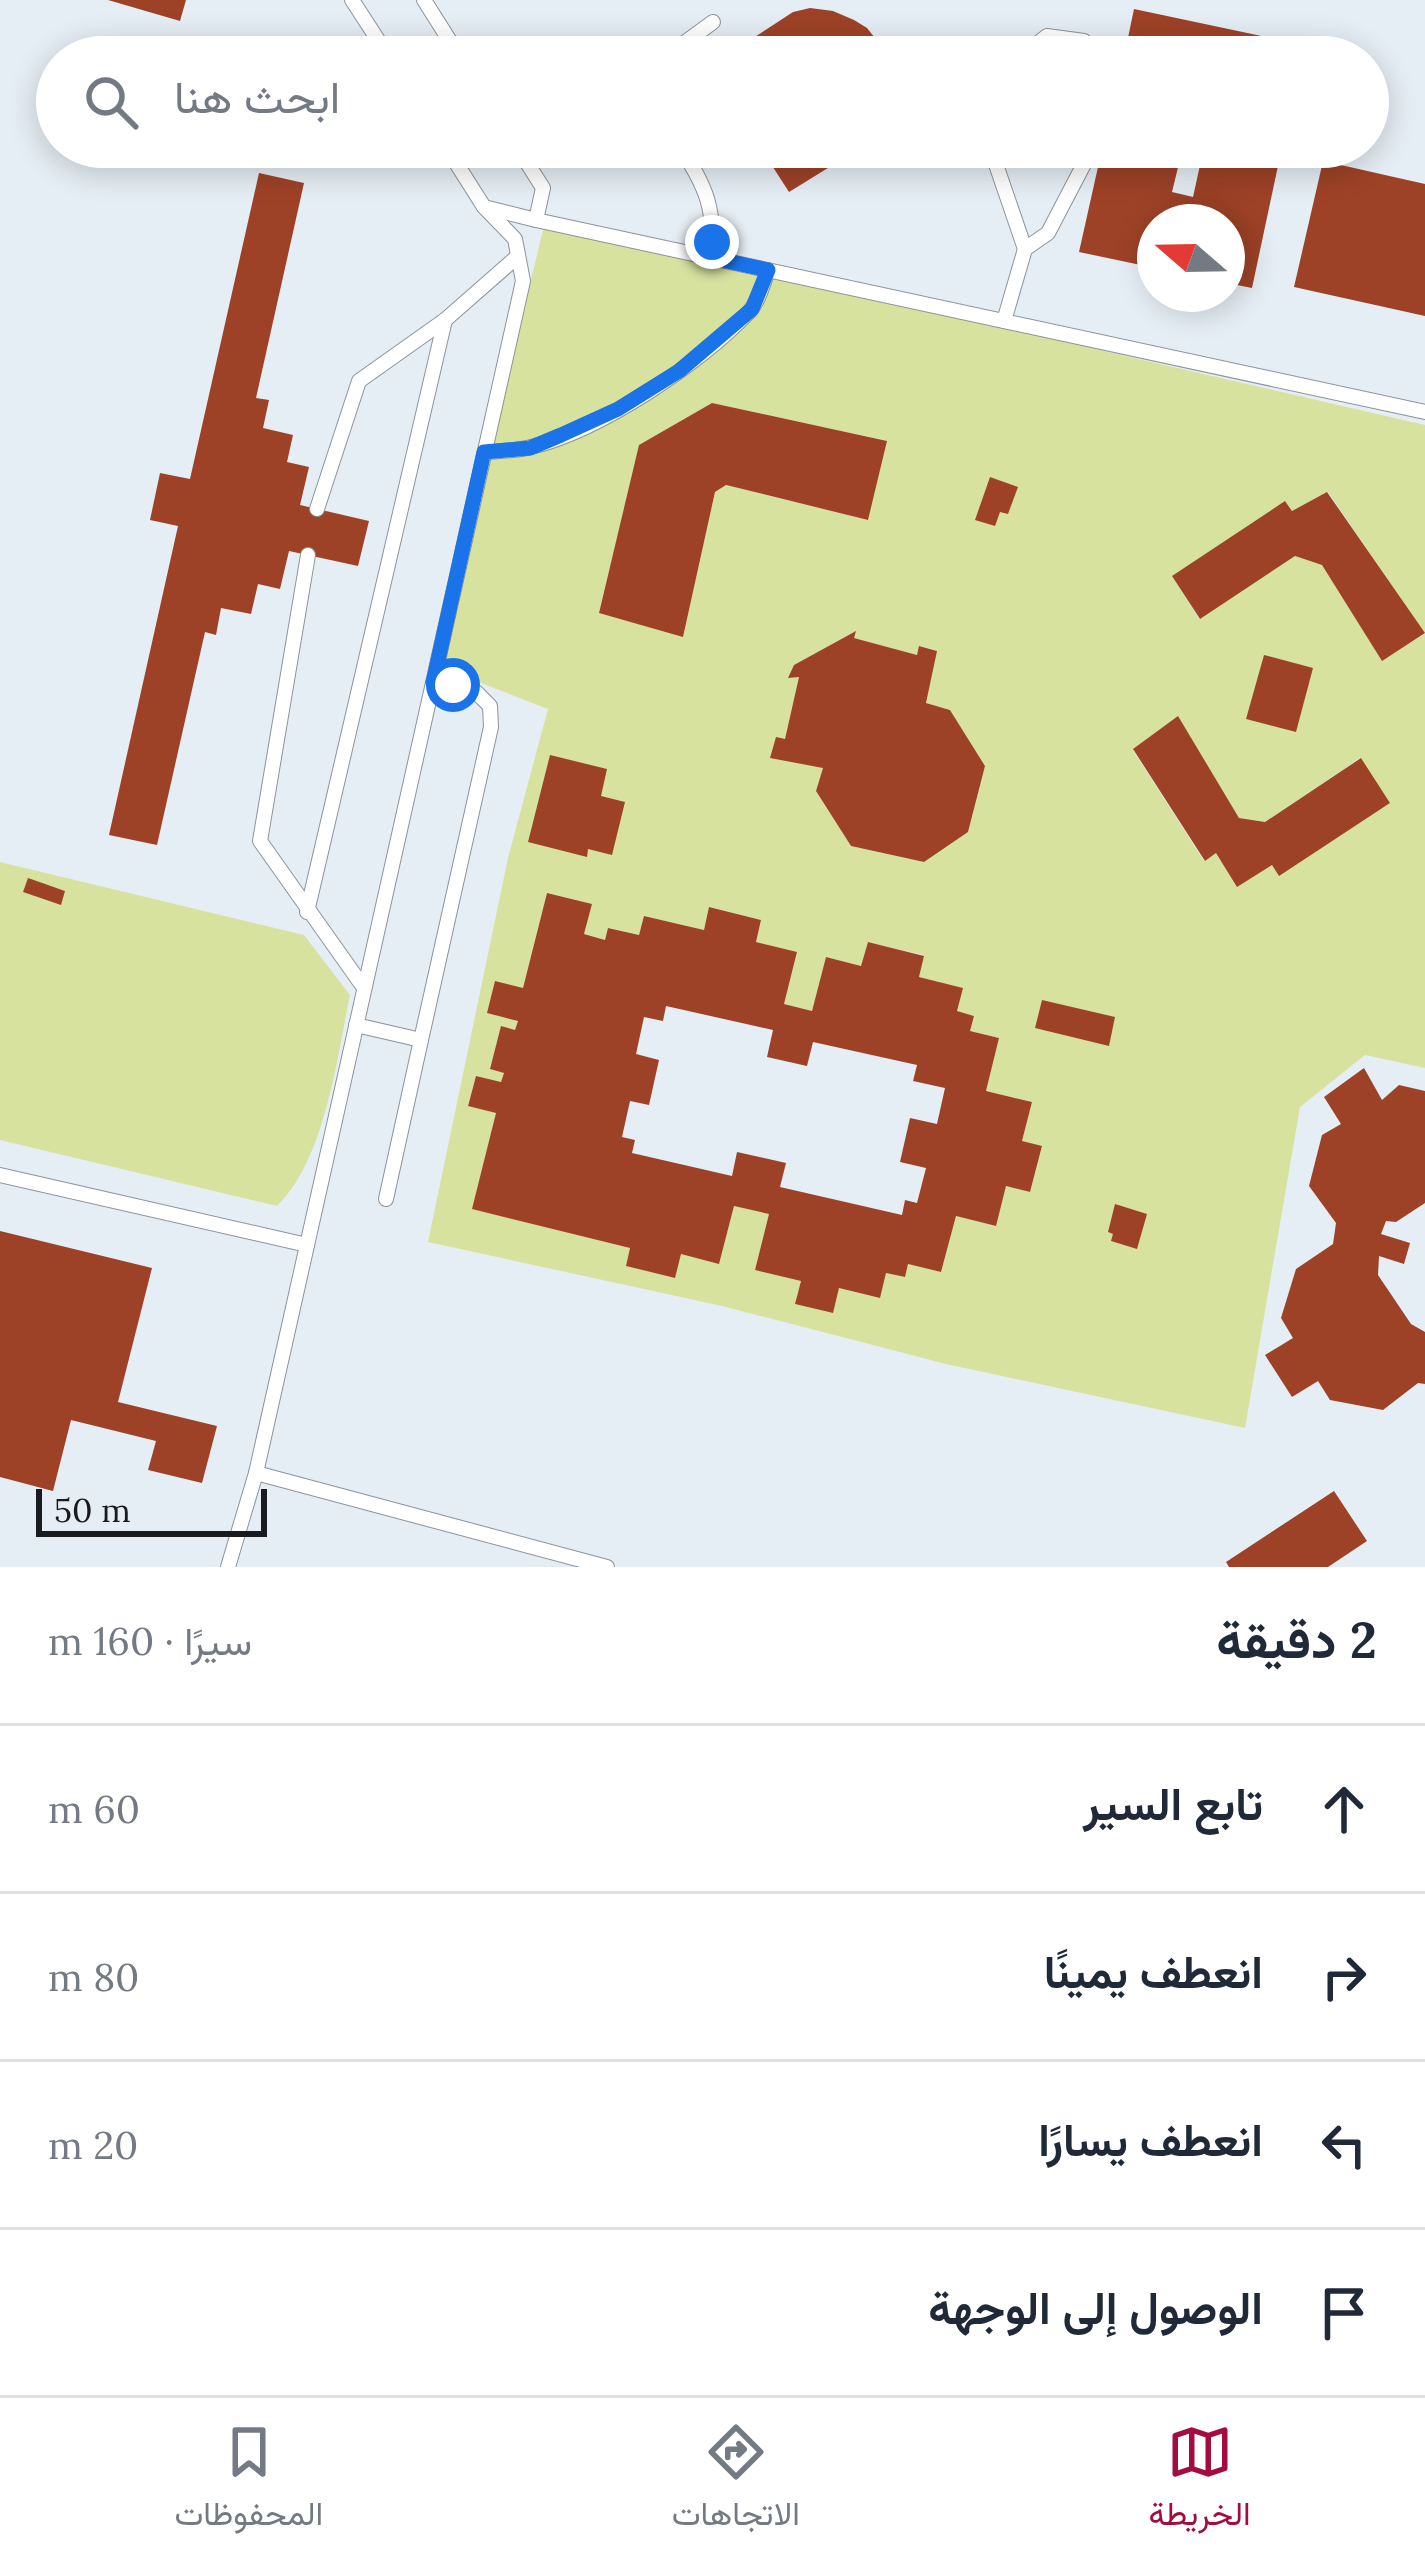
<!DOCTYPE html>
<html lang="ar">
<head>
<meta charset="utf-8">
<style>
  :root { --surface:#fff; --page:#f6f6f7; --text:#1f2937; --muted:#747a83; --line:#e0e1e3; --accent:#a50c3e }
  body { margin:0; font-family:Lora,Vazirmatn,serif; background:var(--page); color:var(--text); direction:rtl }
  .compass { position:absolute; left:1137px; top:204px; width:108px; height:108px; border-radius:50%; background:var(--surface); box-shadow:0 6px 30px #0003; rotate:290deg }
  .scale { position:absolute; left:36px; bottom:30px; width:231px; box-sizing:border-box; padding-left:12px; border:6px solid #191b1e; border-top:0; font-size:33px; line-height:42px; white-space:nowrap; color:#191b1e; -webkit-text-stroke:9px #e6eef5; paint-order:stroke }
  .stop { position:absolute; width:36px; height:36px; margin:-27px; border:9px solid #1a73e8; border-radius:50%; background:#fff }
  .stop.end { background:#1a73e8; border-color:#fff; box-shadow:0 3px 12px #0008 }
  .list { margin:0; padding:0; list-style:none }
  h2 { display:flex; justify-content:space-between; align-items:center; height:156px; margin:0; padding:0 48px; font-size:51px }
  h2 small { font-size:39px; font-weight:400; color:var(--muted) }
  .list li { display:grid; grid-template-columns:78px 1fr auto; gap:36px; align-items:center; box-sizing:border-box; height:168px; padding:0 48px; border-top:3px solid var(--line) }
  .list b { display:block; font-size:45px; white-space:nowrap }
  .list em { font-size:39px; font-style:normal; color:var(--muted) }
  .icon { flex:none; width:66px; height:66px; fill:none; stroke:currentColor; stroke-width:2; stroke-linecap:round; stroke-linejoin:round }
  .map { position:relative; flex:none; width:1425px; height:1567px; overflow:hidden; direction:ltr }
  .search { position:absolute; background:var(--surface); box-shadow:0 6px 30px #0003; left:36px; right:36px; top:36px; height:132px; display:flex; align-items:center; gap:30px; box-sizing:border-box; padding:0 42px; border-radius:66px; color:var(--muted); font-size:45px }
  .sheet { height:828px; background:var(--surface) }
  nav { display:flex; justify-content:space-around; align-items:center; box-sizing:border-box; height:168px; border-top:3px solid var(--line); background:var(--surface); font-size:33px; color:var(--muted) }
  nav a { display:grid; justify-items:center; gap:6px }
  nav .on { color:var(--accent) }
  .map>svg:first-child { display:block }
  .green { fill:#d8e29f; fill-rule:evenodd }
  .building { fill:#9e4227; fill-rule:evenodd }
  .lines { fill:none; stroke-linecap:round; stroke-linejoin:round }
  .service-casing { stroke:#8c9399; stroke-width:16 }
  .service { stroke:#fff; stroke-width:14 }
  .route { stroke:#1a73e8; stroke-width:15 }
</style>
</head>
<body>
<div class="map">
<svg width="1425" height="1567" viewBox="0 0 1425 1567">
  <rect width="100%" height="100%" fill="#e6eef5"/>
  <g class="green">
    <path d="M545 222 1425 425V1068L1365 1055 1300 1107 1245 1428 946 1364 722 1306 428 1242 508 858 548 709 437 666ZM712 403 887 441 867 520 726 485 715 492 683 636 599 613 640 445ZM1328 492 1425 634 1382 660 1322 565 1295 556 1199 619 1173 577 1286 502 1292 511ZM854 632V638L917 655 920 646 936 650 926 703 950 710 985 766 968 832 924 862 851 846 816 791 823 768 785 739 799 677H789L794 665ZM1177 717 1239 818 1265 822 1360 758 1389 804 1279 875 1272 865 1237 886 1216 853 1204 861 1133 750ZM547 893 592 904 584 934 605 940 609 928 639 935 644 916 704 930 710 907 761 920 756 942 797 953 784 1004 812 1011 826 957 861 966 868 942 923 955 919 977 962 988 957 1011 974 1016 970 1031 999 1038 986 1091 1032 1102 1022 1141 1042 1147 1030 1192 1006 1186 995 1226 956 1216 941 1272 908 1264 904 1277 886 1273 879 1298 839 1288 832 1313 795 1304 801 1281 755 1270 769 1214 734 1206 719 1263 681 1254 674 1278 626 1266 630 1248 473 1209 496 1113 468 1105 476 1076 501 1082 504 1073 490 1069 501 1027 515 1030 518 1021 487 1012 523 988Z"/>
    <path d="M0 862 304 935 350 995C337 1058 325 1160 277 1206L0 1140Z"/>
  </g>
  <g class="building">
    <path d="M108 0H186L180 21Z"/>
    <path d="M810 8 833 11 854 20 867 28 890 57H724L793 12Z"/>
    <path d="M1134 9 1304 45 1301 57H1124Z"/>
    <path d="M767 147H862L789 192 762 150Z"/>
    <path d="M1064 147H1183L1172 192 1193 197 1204 147H1282L1252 288 1227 283V222H1155V268L1079 252 1098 167 1062 159Z"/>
    <path d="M1323 161 1425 184V316L1294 287Z"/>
    <path d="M259 173 304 183 256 398 269 400 263 428 293 435 287 462 309 467 300 505 369 521 358 566 289 551 280 589 258 584 251 614 221 608 216 635 205 632 157 845 109 835 178 526 150 520 160 473 190 479Z"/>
    <path d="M712 403 887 441 868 520 726 485 715 492 683 637 599 613 639 445Z"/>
    <path d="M990 477 1018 487 1008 514 1000 512 995 526 975 520Z"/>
    <path d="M1327 492 1425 633 1382 661 1322 565 1295 556 1200 619 1172 576 1285 501 1292 511Z"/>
    <path d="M856 631 854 638 917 655 919 646 937 651 926 703 950 710 985 766 968 832 924 862 851 846 816 791 823 768 770 758 776 737 785 739 799 677 788 678 794 665Z"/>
    <path d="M1264 655 1313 668 1296 732 1246 719Z"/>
    <path d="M1178 716 1239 818 1265 822 1361 758 1390 803 1279 876 1272 865 1237 887 1216 853 1205 861 1133 749Z"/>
    <path d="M550 755 607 769 601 796 625 802 612 855 588 849 587 857 528 842Z"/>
    <path d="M28 878 65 891 61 905 23 892Z"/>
    <path d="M547 893 592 904 584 934 605 940 608 928 639 935 644 916 704 930 709 907 761 920 756 942 797 952 784 1004 812 1011 826 957 861 966 868 942 924 956 919 977 963 988 957 1011 974 1016 970 1031 999 1038 986 1091 1032 1102 1022 1141 1042 1146 1030 1192 1006 1186 996 1226 956 1216 941 1272 908 1264 905 1277 886 1273 880 1298 839 1288 833 1313 795 1304 801 1281 755 1270 769 1214 734 1206 719 1264 681 1254 675 1278 626 1266 630 1248 472 1209 496 1113 468 1106 476 1076 501 1082 504 1073 490 1069 501 1026 515 1030 518 1021 487 1013 495 981 523 988ZM666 1006 773 1030 767 1057 807 1066 813 1042 917 1065 913 1081 945 1088 937 1124 910 1118 900 1162 926 1168 917 1203 905 1200 902 1215 780 1187 786 1163 737 1152 732 1176 632 1153 635 1140 622 1137 630 1101 649 1105 659 1060 636 1054 644 1017 663 1021Z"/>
    <path d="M1042 1000 1115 1017 1109 1046 1035 1028Z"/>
    <path d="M1364 1068 1382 1100 1399 1085 1425 1091V1203L1396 1222 1386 1221 1381 1234 1410 1243 1404 1264 1379 1256 1378 1275 1411 1324 1425 1332V1384L1418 1383 1383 1410 1330 1400 1318 1381 1292 1397 1265 1355 1293 1338 1281 1318 1296 1269 1333 1244 1336 1223 1309 1186 1322 1135 1341 1124 1324 1097Z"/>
    <path d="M1115 1204 1147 1214 1137 1249 1111 1241 1113 1234 1108 1232Z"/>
    <path d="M0 1231 152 1268 118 1402 217 1426 202 1483 148 1470 156 1441 71 1420 53 1491 0 1477Z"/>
    <path d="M1334 1491 1367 1541 1328 1567H1229L1226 1562Z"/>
  </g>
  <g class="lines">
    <defs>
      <g id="service">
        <path d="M352 0 389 57"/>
        <path d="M424 0 460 57"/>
        <path d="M665 57 713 22"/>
        <path d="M1020 57 1047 36 1084 41 1095 57"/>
        <path d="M446 147 484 207 536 220 543 188 517 147"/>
        <path d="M680 147C704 183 719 213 708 257"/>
        <path d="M990 147 1025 249"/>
        <path d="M536 220 1425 412"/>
        <path d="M1004 321 1025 249 1048 233 1084 164"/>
        <path d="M485 452C499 451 516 451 531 447 601 430 699 364 749 312 759 301 763 284 768 270"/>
        <path d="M317 509 359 381 445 320 518 256"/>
        <path d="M308 555 260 841 364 988"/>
        <path d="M307 912 445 320"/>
        <path d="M356 1025 421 1040 386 1199"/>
        <path d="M421 1040 491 727 490 706 476 692 433 683"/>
        <path d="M0 1175 307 1245"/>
        <path d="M256 1473 607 1567"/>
        <path d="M228 1567 256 1473 523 281 515 239 484 207"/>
      </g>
    </defs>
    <use href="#service" class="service-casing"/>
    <use href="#service" class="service"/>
  </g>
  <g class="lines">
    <path class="route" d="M453 685 433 683 484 452 530 448 561 435 618 409 679 371 752 309 768 270 708 257 712 242"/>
  </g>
</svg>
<svg class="compass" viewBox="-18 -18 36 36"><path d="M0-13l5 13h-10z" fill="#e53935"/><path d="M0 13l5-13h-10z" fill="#747a83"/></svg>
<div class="scale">50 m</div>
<div class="stop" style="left:453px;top:685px"></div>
<div class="stop end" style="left:712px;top:242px"></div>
<div class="search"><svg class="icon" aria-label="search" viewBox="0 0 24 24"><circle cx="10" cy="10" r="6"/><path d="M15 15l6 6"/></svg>ابحث هنا</div>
</div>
<section class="sheet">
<h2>2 دقيقة<small>سيرًا · 160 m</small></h2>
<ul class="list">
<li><svg class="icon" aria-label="ahead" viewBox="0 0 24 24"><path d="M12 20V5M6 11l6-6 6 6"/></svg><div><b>تابع السير</b></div><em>60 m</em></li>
<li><svg class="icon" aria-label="right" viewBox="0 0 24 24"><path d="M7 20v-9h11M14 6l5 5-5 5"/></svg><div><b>انعطف يمينًا</b></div><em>80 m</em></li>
<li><svg class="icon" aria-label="left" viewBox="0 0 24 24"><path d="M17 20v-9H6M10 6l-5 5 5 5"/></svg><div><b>انعطف يسارًا</b></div><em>20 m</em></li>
<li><svg class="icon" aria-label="arrive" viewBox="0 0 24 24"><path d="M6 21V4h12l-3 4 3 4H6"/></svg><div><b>الوصول إلى الوجهة</b></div></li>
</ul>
</section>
<nav>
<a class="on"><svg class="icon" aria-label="map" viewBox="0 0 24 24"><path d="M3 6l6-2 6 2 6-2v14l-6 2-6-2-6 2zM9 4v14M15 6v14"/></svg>الخريطة</a>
<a><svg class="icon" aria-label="directions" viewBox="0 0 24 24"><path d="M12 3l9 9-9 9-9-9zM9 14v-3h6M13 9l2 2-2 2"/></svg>الاتجاهات</a>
<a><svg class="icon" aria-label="saved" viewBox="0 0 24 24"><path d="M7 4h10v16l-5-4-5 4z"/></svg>المحفوظات</a>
</nav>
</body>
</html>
